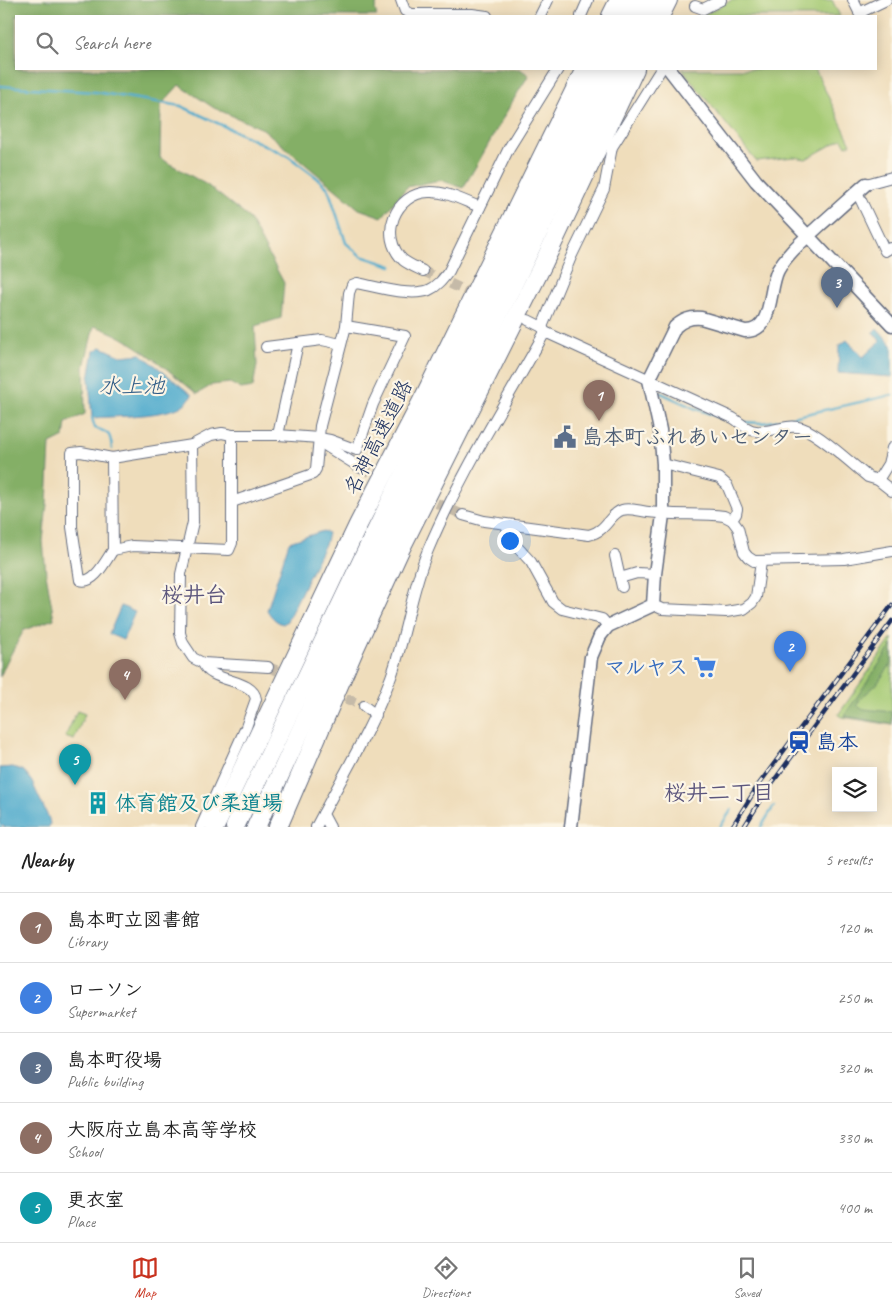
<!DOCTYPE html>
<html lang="en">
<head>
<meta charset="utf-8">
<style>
  :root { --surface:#fff; --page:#f6f6f6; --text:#222; --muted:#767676; --line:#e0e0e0; --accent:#c8321e }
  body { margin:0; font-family:Caveat,"Klee One",sans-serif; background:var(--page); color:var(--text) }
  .controls { position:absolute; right:15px; bottom:15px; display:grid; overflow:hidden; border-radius:0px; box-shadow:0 2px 12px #0003 }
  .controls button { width:45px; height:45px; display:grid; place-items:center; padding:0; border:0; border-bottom:1px solid var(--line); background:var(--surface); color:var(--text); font:25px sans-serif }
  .you { position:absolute; left:509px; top:540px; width:18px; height:18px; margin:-12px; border:4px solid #fff; border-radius:50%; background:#1a73e8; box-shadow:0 0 0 8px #1a73e833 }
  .badge { display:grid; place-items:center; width:32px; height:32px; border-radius:50%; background:var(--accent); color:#fff; font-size:16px; font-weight:700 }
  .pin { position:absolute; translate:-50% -41px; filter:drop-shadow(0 1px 2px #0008) }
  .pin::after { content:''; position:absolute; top:26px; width:18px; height:15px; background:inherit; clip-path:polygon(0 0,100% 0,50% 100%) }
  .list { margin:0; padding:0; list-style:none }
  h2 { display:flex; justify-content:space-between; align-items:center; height:65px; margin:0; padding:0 20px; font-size:21px }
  h2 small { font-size:16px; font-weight:400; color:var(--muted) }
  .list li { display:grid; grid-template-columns:32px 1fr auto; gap:15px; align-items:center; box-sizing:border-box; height:70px; padding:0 20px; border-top:1px solid var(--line) }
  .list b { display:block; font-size:19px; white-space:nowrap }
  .list p { margin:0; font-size:16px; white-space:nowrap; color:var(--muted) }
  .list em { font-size:16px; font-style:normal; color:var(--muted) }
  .icon { flex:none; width:28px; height:28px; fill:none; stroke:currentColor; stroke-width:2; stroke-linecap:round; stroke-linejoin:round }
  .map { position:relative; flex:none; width:892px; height:827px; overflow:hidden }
  .search { position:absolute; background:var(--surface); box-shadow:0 2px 12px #0003; left:15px; right:15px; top:15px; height:55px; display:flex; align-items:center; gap:12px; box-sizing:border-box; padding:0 18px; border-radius:0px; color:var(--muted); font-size:19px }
  .sheet { height:415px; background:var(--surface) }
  nav { display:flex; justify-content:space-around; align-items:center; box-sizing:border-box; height:70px; border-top:1px solid var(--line); background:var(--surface); font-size:14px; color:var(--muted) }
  nav a { display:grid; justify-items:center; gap:2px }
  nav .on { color:var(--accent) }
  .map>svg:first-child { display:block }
  .green { fill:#a6cb75; stroke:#607d6a }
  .forest { fill:#84af66; stroke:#506f62 }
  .water { fill:#4fabcd; stroke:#356d96 }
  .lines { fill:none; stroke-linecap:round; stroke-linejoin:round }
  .stream { stroke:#4fabcd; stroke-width:2.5 }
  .minor-tunnel { stroke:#c5baa8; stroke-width:10; stroke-dasharray:10 5; stroke-linecap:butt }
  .minor-casing { stroke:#656c7f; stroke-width:12 }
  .tertiary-casing { stroke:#656c7f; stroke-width:15 }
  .motorway-casing { stroke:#656c7f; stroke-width:20 }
  .minor { stroke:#fff; stroke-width:10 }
  .tertiary { stroke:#fff; stroke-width:12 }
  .motorway { stroke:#fff; stroke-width:18 }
  .rail-casing { stroke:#1b2f5e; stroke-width:4.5 }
  .rail { stroke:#fcf5e5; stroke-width:2.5; stroke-dasharray:8; stroke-linecap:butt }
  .labels { text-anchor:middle; stroke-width:4.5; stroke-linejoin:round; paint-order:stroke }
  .street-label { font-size:21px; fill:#1b2f5e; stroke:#fcf5e5 }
  .service-label { font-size:21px; font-weight:bold; fill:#4e5e75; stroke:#fcf5e5; text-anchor:start }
  .shop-label { font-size:21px; font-weight:bold; fill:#366cbe; stroke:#fcf5e5; text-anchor:end }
  .transit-label { font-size:21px; font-weight:bold; fill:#164399; stroke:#fcf5e5; text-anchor:start }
  .culture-label { font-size:21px; font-weight:bold; fill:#0d838f; stroke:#fcf5e5; text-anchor:start }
  .water-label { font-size:22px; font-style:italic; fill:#2d5a85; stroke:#fcf5e5 }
  .neighbourhood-label { font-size:22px; font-weight:bold; fill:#5c567d; stroke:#fcf5e5 }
</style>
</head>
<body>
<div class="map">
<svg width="892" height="827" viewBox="0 0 892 827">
  <rect width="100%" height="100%" fill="#fcf5e5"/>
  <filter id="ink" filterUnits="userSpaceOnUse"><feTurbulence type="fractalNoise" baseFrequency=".02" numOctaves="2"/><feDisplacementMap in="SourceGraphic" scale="10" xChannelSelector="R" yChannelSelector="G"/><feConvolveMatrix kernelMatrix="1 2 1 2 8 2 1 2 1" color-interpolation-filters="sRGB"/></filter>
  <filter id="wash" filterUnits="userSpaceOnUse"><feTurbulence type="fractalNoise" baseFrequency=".0096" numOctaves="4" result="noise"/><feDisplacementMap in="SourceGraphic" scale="20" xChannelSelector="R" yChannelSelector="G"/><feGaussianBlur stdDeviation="1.12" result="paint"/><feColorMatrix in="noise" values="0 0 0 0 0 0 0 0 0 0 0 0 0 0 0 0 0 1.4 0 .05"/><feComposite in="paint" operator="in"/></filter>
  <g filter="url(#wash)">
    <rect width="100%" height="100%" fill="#efddbb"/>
    <g class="green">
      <path d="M732 0H832L840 16H701Z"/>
      <path d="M682 69H815L851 144 846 146 842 139 806 159 794 157 756 161Z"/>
      <path d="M892 638V725L842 717 838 715Z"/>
      <path d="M77 711 85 714 74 740 65 737Z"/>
    </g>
    <g class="forest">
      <path d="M0 0H378L375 9 377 16H16V69H520L529 75C505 111 486 151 463 188L440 180 407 187 382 217 359 209 263 129 214 108 179 85 161 105 160 158 207 185 249 218 284 283 281 318 255 326 257 365 253 387 241 389 230 383 212 385 197 394C166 369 134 338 94 326L84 367 85 414 66 423 64 437 50 444 47 504 43 541 46 574 54 619 24 630 6 663 0 677Z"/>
      <path d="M892 645V663L876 685 860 699 857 705 860 708 864 709 892 712V724L844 716Z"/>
    </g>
    <g class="water">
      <path d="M877 328 892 345V377L838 373 839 346 847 340 863 357 880 341 873 332Z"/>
      <path d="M101 347 121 356 141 354 192 395C189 401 182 407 175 409 151 417 117 416 92 418L89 379 94 351Z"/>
      <path d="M323 531 328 533 326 542 287 621 283 624C276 622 271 617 267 610L289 542Z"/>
      <path d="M121 606 135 612 123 640 109 634Z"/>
      <path d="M13 767 24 771 32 782 49 819 50 824 49 827H4L0 823V768Z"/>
    </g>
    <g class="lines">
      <g class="stream">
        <path d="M0 86 95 92 181 106 288 156 316 177 328 188 346 243 361 256 392 266"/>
        <path d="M661 393 696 409 719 417"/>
        <path d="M92 418 95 428C111 433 110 434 112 449"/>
        <path d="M744 422 762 423 774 421 892 395"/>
        <path d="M0 827 2 824"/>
        <path d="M720 827 732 809"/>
        <path d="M761 827 774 806"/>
      </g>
    </g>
  </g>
  <g filter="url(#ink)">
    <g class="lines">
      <g class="minor-tunnel">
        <path d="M423 271 479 297"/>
        <path d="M361 468 385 479"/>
        <path d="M423 497 463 515"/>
        <path d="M268 667 291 676"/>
        <path d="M332 693 364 706"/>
      </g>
      <defs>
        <g id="minor">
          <path d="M401 0 405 11 412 14H472L487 16"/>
          <path d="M853 0 861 16"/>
          <path d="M695 6 703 9 721 0"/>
          <path d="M859 13 886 0"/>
          <path d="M540 16 548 0"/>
          <path d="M581 16 588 0"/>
          <path d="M866 184 892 177"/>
          <path d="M857 192 885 251 890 248"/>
          <path d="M423 271C417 268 408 264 403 260 378 236 395 193 429 192 446 191 464 201 480 207"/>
          <path d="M528 320 542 327 545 332 733 418C741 423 746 430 756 431 772 433 787 423 802 428 820 434 852 464 868 477L878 480 892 491"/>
          <path d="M542 327 571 257 604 189 612 147 661 69"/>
          <path d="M266 347 322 340 341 344"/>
          <path d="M278 435 298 343"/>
          <path d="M319 438 326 446 361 468"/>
          <path d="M112 458 113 550 132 546 229 550 232 543V435"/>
          <path d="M663 464 719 478 727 485 737 509 736 514 732 520"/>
          <path d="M878 480 888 464 892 448"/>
          <path d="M232 502 313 474 316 469 320 426 346 326 349 293 352 285 357 283C377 287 410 297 429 290 438 286 443 279 449 271L509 148 558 69"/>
          <path d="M463 515 484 521 589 535C608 530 609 514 622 510 628 508 636 510 642 511 669 516 697 513 724 516L732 520 738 528 744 552 748 557 754 561 844 559 892 551"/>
          <path d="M507 525 508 537 531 562 553 602 562 609 602 619 608 626"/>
          <path d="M113 550C106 560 94 585 80 580L72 527V453L81 452 112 458 192 445"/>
          <path d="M615 556 622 587"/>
          <path d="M620 578 637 573 655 574"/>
          <path d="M653 605 662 609 726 612 744 609 752 603 756 597 761 562"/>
          <path d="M268 667 203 663 193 658 183 643 180 633 181 574 193 522 192 445 211 435 222 433 232 435H278L319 438 330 440 357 450 373 404 405 336 346 326"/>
          <path d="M364 706 376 715"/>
          <path d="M323 814 330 827"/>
          <path d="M201 827 246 727 256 699C253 678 210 683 203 663"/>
          <path d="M316 827C342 777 371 730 391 677 406 636 411 591 428 550 460 474 505 404 545 332"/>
        </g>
        <g id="tertiary">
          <path d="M669 69 756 181 892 325"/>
          <path d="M571 827 591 657 600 636 608 626 653 605 655 574 663 515V464L660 430 649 380 675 327C683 320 690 317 701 318L745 331C774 332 768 289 778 270 788 252 805 239 820 225 835 212 850 198 866 184"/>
        </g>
        <g id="motorway">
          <path d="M611 16 619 0"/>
          <path d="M627 16 635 0"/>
          <path d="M644 16 652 0"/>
          <path d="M660 16 668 0"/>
          <path d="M215 827 358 525 425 395 585 69"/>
          <path d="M235 827 372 539 602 69"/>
          <path d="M256 827 386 545 618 69"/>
          <path d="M278 827 355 648 400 550 544 262 635 69"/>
        </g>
      </defs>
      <use href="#minor" class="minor-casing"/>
      <use href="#tertiary" class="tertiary-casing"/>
      <use href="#motorway" class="motorway-casing"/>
      <use href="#minor" class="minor"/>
      <use href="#tertiary" class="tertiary"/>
      <use href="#motorway" class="motorway"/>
      <defs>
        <g id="rail">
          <path d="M732 827 759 784 892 605"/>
          <path d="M744 827 767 790 892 621"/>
        </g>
      </defs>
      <use href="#rail" class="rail-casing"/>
      <use href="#rail" class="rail"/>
    </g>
  </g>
  <defs>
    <symbol id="civic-bare" viewBox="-9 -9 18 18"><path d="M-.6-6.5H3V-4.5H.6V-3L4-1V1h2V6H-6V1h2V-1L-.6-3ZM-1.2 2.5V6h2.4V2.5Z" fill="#5c6f8a" stroke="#fcf5e5" stroke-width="2.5" paint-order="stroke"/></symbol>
    <symbol id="supermarket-bare" viewBox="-9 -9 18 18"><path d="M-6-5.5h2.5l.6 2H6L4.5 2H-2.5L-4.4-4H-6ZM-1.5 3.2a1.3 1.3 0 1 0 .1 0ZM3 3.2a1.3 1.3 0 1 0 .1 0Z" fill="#3f7fe0" stroke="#fcf5e5" stroke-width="2.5" paint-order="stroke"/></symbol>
    <symbol id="station-bare" viewBox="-9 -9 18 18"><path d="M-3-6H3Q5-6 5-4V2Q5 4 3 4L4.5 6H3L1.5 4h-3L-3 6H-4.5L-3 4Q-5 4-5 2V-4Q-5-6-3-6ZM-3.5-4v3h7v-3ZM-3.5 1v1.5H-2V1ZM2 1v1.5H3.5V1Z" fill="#1a4fb4" stroke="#fcf5e5" stroke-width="2.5" paint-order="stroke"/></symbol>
    <symbol id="building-bare" viewBox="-9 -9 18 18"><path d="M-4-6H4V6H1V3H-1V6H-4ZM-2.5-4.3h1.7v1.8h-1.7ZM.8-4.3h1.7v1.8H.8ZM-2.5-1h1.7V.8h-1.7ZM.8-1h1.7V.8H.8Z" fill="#0f9aa8" stroke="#fcf5e5" stroke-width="2.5" paint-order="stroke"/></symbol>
  </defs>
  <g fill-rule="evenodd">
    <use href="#civic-bare" x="549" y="421" width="32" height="32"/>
    <use href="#supermarket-bare" x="689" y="651" width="32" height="32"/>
    <use href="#station-bare" x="783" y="726" width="32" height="32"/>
    <use href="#building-bare" x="82" y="787" width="32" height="32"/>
  </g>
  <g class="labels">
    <g class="street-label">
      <text transform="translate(378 437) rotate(-63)" y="7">名神高速道路</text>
    </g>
    <g class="service-label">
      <text x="582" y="444">島本町ふれあいセンター</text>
    </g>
    <g class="shop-label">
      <text x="688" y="674">マルヤス</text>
    </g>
    <g class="transit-label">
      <text x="816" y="749">島本</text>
    </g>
    <g class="culture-label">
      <text x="115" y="810">体育館及び柔道場</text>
    </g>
    <g class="water-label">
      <text x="132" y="393">水上池</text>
    </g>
    <g class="neighbourhood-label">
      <text x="194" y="602">桜井台</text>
      <text x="719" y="800">桜井二丁目</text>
    </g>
  </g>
</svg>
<div class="controls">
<button><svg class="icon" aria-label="layers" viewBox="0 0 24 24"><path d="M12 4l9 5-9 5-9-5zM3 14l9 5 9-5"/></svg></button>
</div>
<div class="you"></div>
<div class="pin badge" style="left:599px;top:421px;background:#8d6e63">1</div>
<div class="pin badge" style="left:790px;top:672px;background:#3f7fe0">2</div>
<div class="pin badge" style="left:837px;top:308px;background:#5c6f8a">3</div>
<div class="pin badge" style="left:125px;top:700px;background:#8d6e63">4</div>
<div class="pin badge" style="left:75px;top:785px;background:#0f9aa8">5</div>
<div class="search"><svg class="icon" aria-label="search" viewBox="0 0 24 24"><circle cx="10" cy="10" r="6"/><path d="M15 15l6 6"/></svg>Search here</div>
</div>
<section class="sheet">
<h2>Nearby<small>5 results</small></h2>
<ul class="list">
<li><span class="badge" style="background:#8d6e63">1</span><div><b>島本町立図書館</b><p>Library</p></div><em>120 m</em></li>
<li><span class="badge" style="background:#3f7fe0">2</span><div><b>ローソン</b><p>Supermarket</p></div><em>250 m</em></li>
<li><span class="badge" style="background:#5c6f8a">3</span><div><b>島本町役場</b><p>Public building</p></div><em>320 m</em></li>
<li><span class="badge" style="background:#8d6e63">4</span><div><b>大阪府立島本高等学校</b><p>School</p></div><em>330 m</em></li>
<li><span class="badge" style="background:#0f9aa8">5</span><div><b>更衣室</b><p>Place</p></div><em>400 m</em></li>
</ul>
</section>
<nav>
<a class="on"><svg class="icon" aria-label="map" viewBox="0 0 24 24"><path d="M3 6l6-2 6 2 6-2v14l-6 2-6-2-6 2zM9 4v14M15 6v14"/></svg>Map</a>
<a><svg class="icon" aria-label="directions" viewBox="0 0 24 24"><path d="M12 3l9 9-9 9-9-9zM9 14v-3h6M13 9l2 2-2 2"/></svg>Directions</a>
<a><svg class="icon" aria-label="saved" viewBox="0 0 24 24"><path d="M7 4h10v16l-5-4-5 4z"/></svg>Saved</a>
</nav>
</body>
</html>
